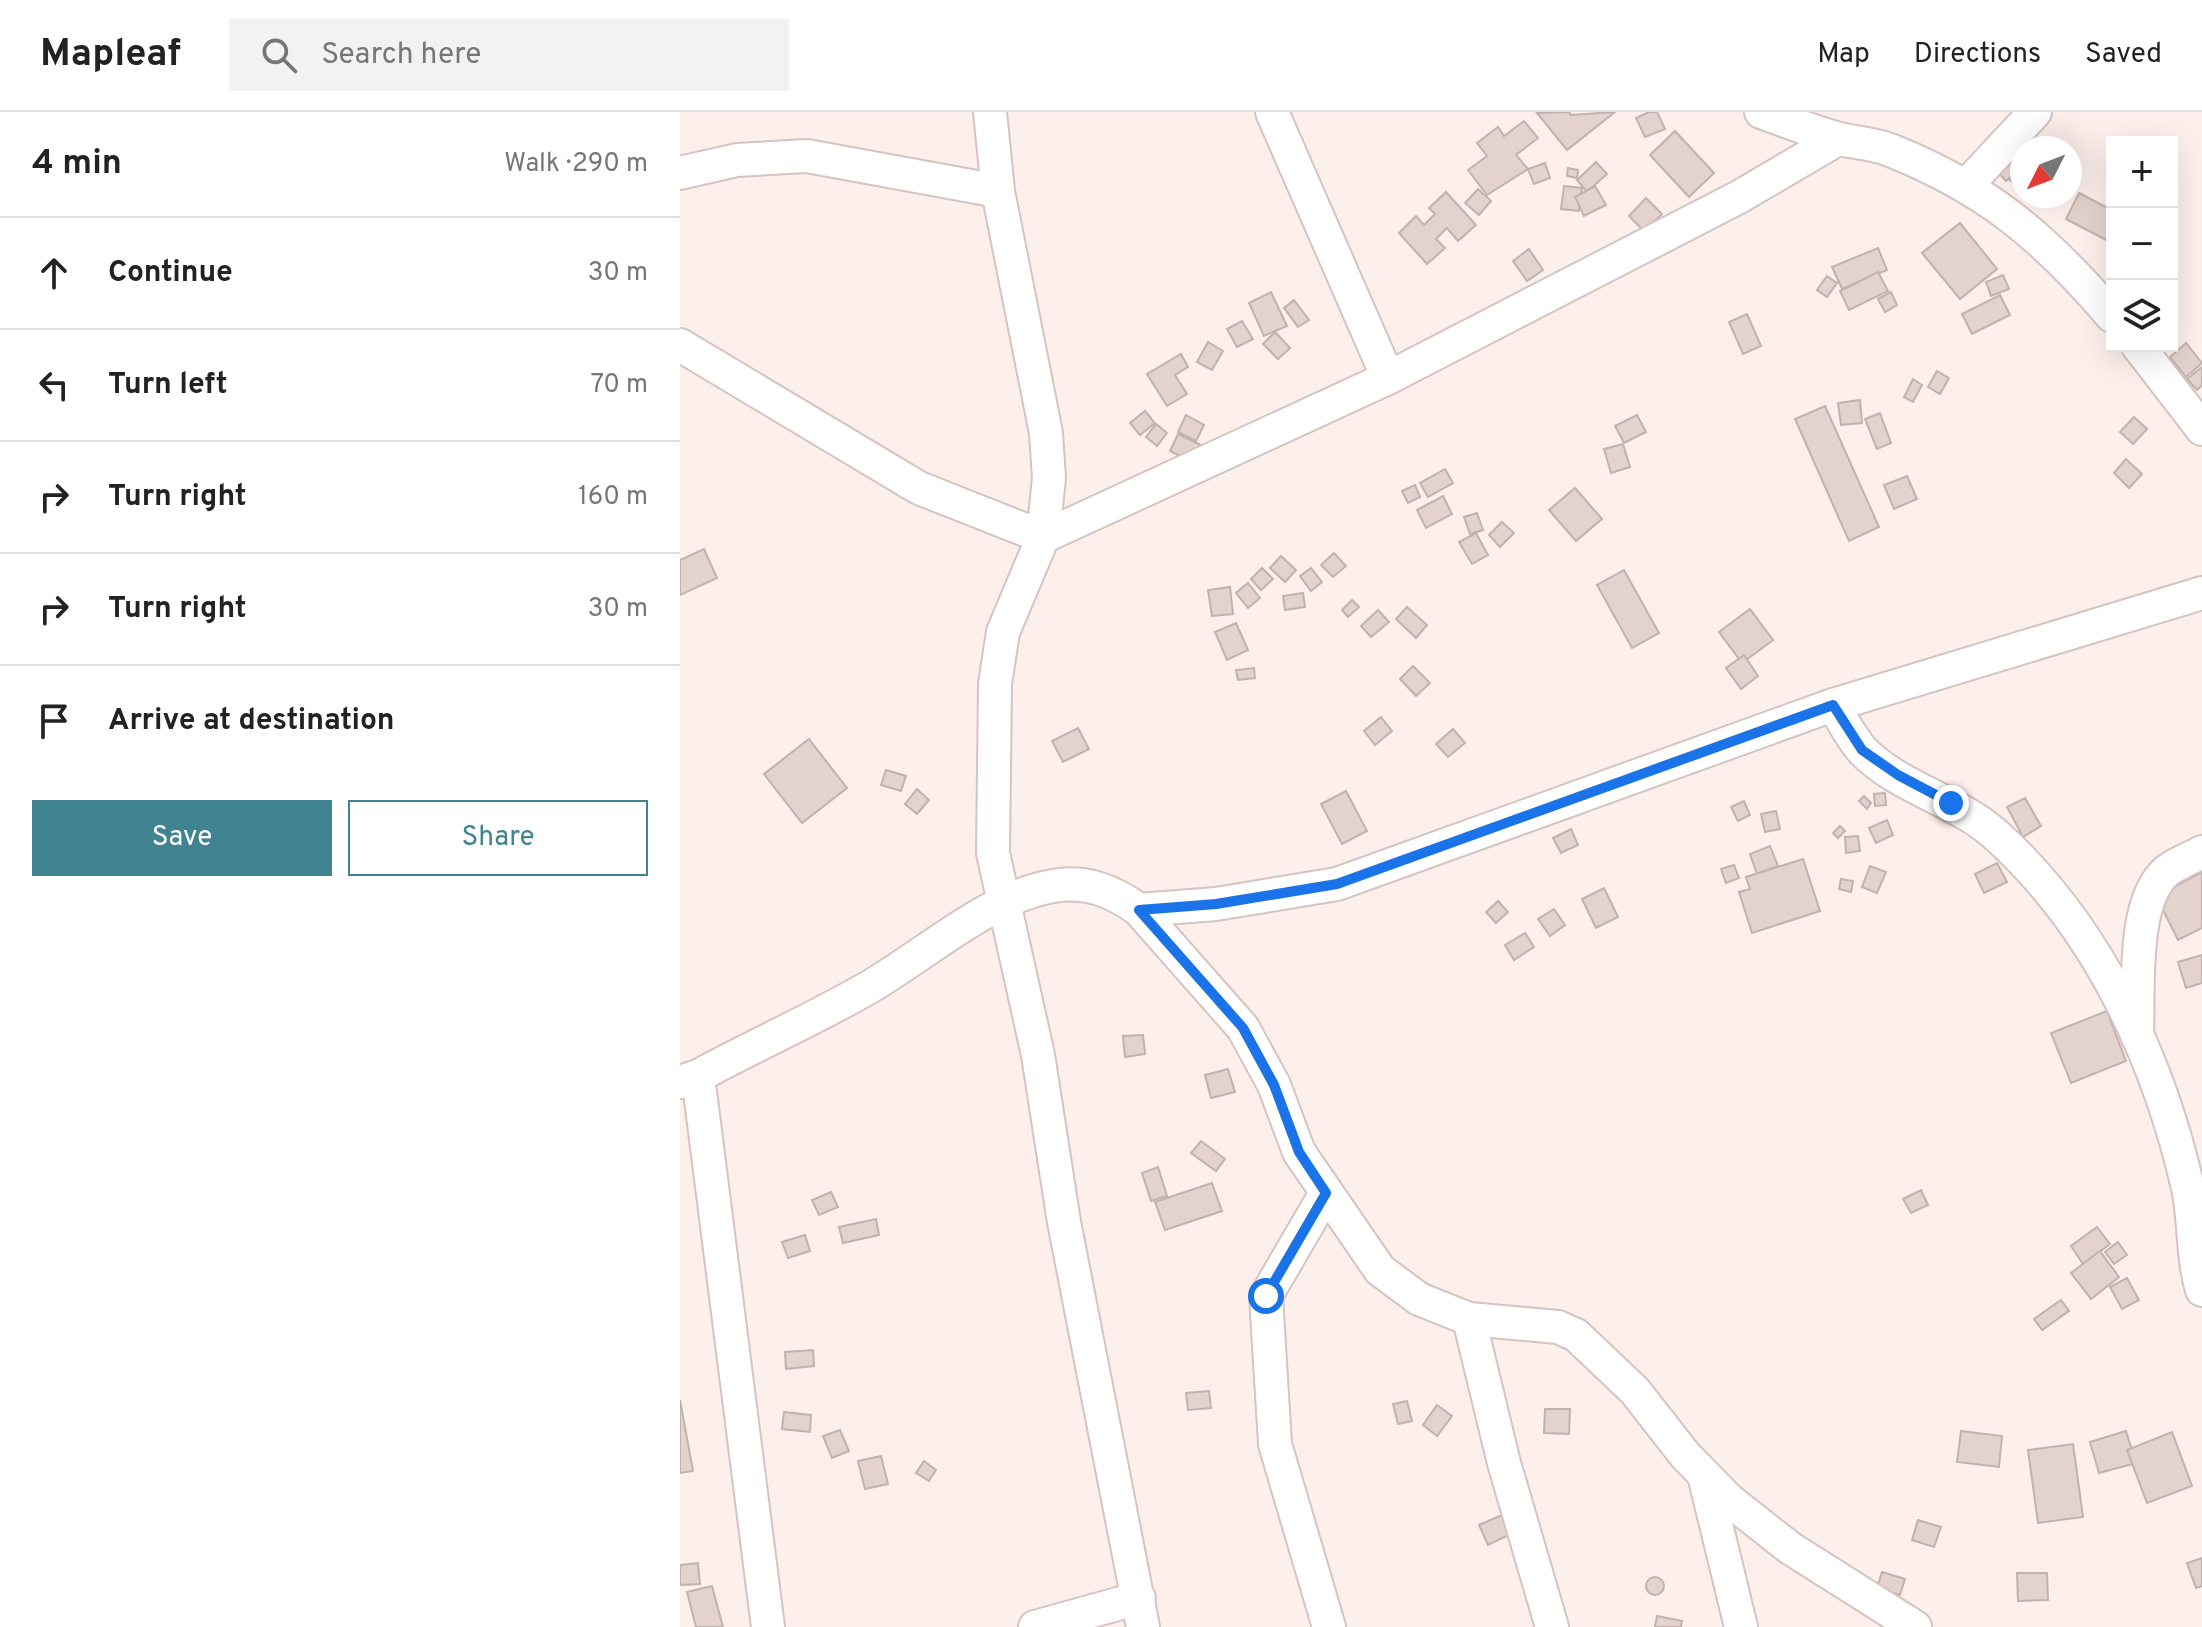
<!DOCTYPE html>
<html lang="en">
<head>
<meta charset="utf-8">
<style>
  :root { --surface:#fff; --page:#f2f2f2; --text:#222; --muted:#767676; --line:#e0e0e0; --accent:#408492 }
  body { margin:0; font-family:Overpass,sans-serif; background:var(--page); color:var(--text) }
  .controls { position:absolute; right:24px; top:24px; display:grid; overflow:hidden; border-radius:0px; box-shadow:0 8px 32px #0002 }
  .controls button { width:72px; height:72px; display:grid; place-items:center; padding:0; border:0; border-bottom:2px solid var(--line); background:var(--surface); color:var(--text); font:40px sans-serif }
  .compass { position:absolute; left:1330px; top:24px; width:72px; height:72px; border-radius:50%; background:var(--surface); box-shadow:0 8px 32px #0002; rotate:228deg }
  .stop { position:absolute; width:24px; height:24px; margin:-18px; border:6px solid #1a73e8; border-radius:50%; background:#fff }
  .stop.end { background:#1a73e8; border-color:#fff; box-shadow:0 2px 8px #0008 }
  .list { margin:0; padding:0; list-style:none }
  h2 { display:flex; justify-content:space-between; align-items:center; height:104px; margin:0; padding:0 32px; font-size:34px }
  h2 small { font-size:26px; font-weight:400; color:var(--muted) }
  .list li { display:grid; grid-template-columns:52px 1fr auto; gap:24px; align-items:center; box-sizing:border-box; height:112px; padding:0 32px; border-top:2px solid var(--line) }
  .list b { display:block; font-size:30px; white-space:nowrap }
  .list em { font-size:26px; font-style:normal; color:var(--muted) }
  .actions { display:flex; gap:16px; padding:24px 32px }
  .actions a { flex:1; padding:18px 0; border:2px solid var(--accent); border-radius:0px; text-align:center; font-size:28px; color:var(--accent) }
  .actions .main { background:var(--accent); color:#fff }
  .icon { flex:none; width:44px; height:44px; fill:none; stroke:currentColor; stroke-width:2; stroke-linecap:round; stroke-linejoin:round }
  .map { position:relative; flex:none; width:1522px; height:1515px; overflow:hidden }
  header { display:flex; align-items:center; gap:48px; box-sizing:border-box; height:112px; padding:0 40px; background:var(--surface); border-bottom:2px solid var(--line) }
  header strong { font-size:38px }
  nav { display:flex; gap:44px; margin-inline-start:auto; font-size:28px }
  .search { width:560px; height:72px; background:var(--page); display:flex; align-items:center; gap:20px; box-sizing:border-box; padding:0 28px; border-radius:0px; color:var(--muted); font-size:30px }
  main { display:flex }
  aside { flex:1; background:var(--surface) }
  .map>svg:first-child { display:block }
  .building { fill:#e3d2ce; stroke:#c2b2ae; stroke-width:2 }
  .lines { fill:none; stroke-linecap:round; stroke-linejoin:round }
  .street-casing { stroke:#d5c4c1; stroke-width:36 }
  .street { stroke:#fff; stroke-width:32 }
  .route { stroke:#1a73e8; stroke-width:10 }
</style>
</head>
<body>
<header>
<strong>Mapleaf</strong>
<div class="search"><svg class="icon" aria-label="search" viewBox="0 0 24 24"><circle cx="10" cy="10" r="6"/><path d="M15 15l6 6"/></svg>Search here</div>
<nav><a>Map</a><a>Directions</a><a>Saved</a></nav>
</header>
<main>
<aside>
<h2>4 min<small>Walk · 290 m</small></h2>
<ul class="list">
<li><svg class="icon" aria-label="ahead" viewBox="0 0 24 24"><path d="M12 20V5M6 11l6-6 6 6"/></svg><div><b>Continue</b></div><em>30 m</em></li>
<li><svg class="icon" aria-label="left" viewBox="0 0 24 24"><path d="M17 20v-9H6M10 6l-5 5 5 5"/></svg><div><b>Turn left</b></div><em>70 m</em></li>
<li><svg class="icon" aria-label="right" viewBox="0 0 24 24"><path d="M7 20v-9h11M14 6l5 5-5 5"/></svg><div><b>Turn right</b></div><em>160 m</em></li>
<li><svg class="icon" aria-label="right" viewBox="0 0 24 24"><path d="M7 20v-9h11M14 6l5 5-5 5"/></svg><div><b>Turn right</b></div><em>30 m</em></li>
<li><svg class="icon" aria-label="arrive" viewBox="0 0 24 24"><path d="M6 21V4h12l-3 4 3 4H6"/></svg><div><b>Arrive at destination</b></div></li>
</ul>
<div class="actions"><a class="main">Save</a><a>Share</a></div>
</aside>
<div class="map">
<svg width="1522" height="1515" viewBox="0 0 1522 1515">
  <rect width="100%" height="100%" fill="#fdefec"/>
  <g class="building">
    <path d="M889 0 891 3 935 0 887 38 857 1Z"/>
    <path d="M969 0H977L985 17 965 25 956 6Z"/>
    <path d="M844 9 858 26 836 43 848 57 807 83 788 58 807 44 797 31 818 15 824 24Z"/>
    <path d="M995 19 1034 61 1009 85 970 43Z"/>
    <path d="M1339 36 1342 55 1326 69 1315 57Z"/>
    <path d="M916 50 927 62 907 80 897 68Z"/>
    <path d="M865 51 870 66 854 72 848 57Z"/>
    <path d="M1342 55V81L1329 67Z"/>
    <path d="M888 56 898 58 897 66 887 64Z"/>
    <path d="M884 74 902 76 899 99 881 97Z"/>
    <path d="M915 74 926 93 904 104 895 85Z"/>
    <path d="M798 77 811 89 799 103 785 91Z"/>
    <path d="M766 80 796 113 778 129 767 116 756 127 765 136 747 152 719 121 736 104 744 113 755 102 749 96Z"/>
    <path d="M1399 81 1432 98V131L1386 107Z"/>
    <path d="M966 86 982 102 964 119 949 104Z"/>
    <path d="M1280 111 1317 157 1280 187 1242 141Z"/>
    <path d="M1198 136 1207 158 1162 177 1152 155Z"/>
    <path d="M849 137 863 158 847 169 833 149Z"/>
    <path d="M1198 160 1208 179 1169 198 1160 179Z"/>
    <path d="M1323 163 1329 177 1311 184 1306 170Z"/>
    <path d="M1147 164 1157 171 1147 185 1137 178Z"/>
    <path d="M591 180 607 214 584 224 569 191Z"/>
    <path d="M1211 180 1217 193 1205 200 1198 187Z"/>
    <path d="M1320 183 1330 203 1292 222 1282 202Z"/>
    <path d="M614 188 629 208 618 215 604 196Z"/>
    <path d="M1067 202 1081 234 1063 242 1049 210Z"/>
    <path d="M562 209 573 227 557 235 547 217Z"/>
    <path d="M595 220 610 236 598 247 583 232Z"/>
    <path d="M528 230 543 239 532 258 517 250Z"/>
    <path d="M1506 231 1522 251 1506 265 1490 245Z"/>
    <path d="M501 242 508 255 495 263 507 282 487 294 467 262Z"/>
    <path d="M1522 255V273L1517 278 1507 267Z"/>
    <path d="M1257 259 1269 266 1260 282 1248 275Z"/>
    <path d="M1233 267 1242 273 1233 290 1224 285Z"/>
    <path d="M1180 288 1182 311 1161 313 1158 291Z"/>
    <path d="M1145 294 1199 415 1169 429 1115 307Z"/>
    <path d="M465 299 475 311 460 323 450 311Z"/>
    <path d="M1200 301 1211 331 1197 337 1185 307Z"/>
    <path d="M506 303 524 313 516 329 498 320Z"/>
    <path d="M957 303 966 320 944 331 935 314Z"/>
    <path d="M1454 305 1467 317 1453 332 1440 320Z"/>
    <path d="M476 312 487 321 477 334 466 325Z"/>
    <path d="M498 322 525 335 516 352 490 339Z"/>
    <path d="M943 332 950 355 931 361 924 337Z"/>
    <path d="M1446 347 1462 362 1449 376 1434 361Z"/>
    <path d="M765 357 773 371 748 385 740 371Z"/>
    <path d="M1227 364 1237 387 1214 397 1204 373Z"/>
    <path d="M735 373 740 385 728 391 722 379Z"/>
    <path d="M895 376 922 407 896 429 869 398Z"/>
    <path d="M763 384 772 402 746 416 737 398Z"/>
    <path d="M797 401 803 418 790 422 784 405Z"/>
    <path d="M822 410 834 421 820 435 809 423Z"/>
    <path d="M796 421 808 443 792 452 779 430Z"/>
    <path d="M24 437 37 466 0 483V448Z"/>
    <path d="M654 441 666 454 653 465 641 453Z"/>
    <path d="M601 444 616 458 605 470 590 456Z"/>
    <path d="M582 456 593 467 581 478 571 467Z"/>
    <path d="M631 456 642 470 631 479 620 464Z"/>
    <path d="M944 458 979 521 952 536 917 473Z"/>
    <path d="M568 471 580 486 568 496 556 481Z"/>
    <path d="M550 475 553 502 532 504 528 478Z"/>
    <path d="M623 481 625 495 605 498 603 484Z"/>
    <path d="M672 488 679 495 668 505 662 498Z"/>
    <path d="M727 495 747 513 736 526 716 507Z"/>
    <path d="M1070 497 1093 528 1062 551 1039 520Z"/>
    <path d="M698 498 709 510 691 525 681 514Z"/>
    <path d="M556 511 568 538 547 548 535 520Z"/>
    <path d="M1064 543 1078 564 1061 577 1046 556Z"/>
    <path d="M733 554 750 571 736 584 720 567Z"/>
    <path d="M574 556 575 566 558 568 556 558Z"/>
    <path d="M701 605 712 619 695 633 684 619Z"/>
    <path d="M398 616 409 637 383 650 372 629Z"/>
    <path d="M773 617 785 631 768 645 756 632Z"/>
    <path d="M129 627 167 676 122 711 84 662Z"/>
    <path d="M206 658 226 664 221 679 201 673Z"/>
    <path d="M237 677 249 688 237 702 225 692Z"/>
    <path d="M666 679 687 719 662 732 641 692Z"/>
    <path d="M1205 681 1206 693 1195 694 1194 682Z"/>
    <path d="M1184 684 1191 691 1187 697 1179 689Z"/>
    <path d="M1345 686 1361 714 1343 725 1327 695Z"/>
    <path d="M1064 689 1070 703 1058 709 1051 695Z"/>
    <path d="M1096 699 1100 717 1085 720 1081 702Z"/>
    <path d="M1207 708 1213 723 1196 731 1189 716Z"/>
    <path d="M1160 714 1165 719 1158 726 1153 721Z"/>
    <path d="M891 717 898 733 881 741 873 726Z"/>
    <path d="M1178 724 1180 739 1166 741 1165 725Z"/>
    <path d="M1090 734 1098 754 1077 762 1070 742Z"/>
    <path d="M1123 747 1140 799 1072 821 1059 780 1070 777 1066 765Z"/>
    <path d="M1317 751 1327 770 1304 781 1295 762Z"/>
    <path d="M1054 753 1059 766 1046 771 1041 757Z"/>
    <path d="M1190 754 1206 760 1197 781 1182 775Z"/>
    <path d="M1522 760V816L1498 828 1476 784Z"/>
    <path d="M1161 767 1173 769 1171 780 1159 777Z"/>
    <path d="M924 776 938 805 916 816 902 787Z"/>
    <path d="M818 789 828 800 816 811 806 800Z"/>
    <path d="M874 797 885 813 870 824 858 807Z"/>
    <path d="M845 821 854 835 834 848 825 833Z"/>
    <path d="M1522 843V871L1506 876 1498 850Z"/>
    <path d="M1427 899 1446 949 1391 971 1371 921Z"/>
    <path d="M463 923 465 942 445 945 443 924Z"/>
    <path d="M548 957 555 980 531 986 525 963Z"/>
    <path d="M521 1029 545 1047 536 1059 511 1041Z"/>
    <path d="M478 1055 487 1084 471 1089 462 1061Z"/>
    <path d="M532 1071 542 1099 485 1118 475 1090Z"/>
    <path d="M1241 1078 1248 1093 1231 1101 1223 1087Z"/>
    <path d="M151 1080 158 1095 139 1103 132 1088Z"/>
    <path d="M196 1107 199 1123 163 1131 159 1115Z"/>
    <path d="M1417 1115 1430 1132 1403 1152 1391 1134Z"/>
    <path d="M125 1123 130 1139 108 1146 102 1130Z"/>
    <path d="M1438 1130 1447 1143 1434 1152 1425 1140Z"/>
    <path d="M1420 1139 1439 1165 1411 1187 1391 1161Z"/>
    <path d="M1447 1166 1459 1188 1442 1197 1430 1175Z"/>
    <path d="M1381 1188 1389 1199 1362 1218 1354 1207Z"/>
    <path d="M133 1238 134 1254 106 1257 105 1240Z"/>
    <path d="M529 1279 531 1296 508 1298 506 1281Z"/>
    <path d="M0 1288 13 1359 0 1361Z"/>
    <path d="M727 1289 732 1309 718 1312 713 1292Z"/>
    <path d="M757 1293 772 1304 757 1324 743 1313Z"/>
    <path d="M865 1297H890L889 1322 864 1321Z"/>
    <path d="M104 1300 131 1303 130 1320 102 1317Z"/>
    <path d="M160 1318 169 1339 152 1346 143 1324Z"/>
    <path d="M1281 1319 1322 1324 1319 1355 1277 1350Z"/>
    <path d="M1446 1319 1456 1351 1419 1361 1410 1330Z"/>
    <path d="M1492 1320 1512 1374 1467 1391 1447 1338Z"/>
    <path d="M1393 1332 1403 1405 1358 1411 1348 1338Z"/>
    <path d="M201 1344 208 1372 185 1377 178 1349Z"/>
    <path d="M244 1349 256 1358 249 1369 236 1361Z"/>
    <path d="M824 1402 833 1421 808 1433 799 1413Z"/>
    <path d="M1238 1408 1261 1415 1254 1435 1232 1428Z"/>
    <path d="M1522 1446V1474L1516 1476 1507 1451Z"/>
    <path d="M18 1451 20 1472 0 1473V1453Z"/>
    <path d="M1202 1460 1225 1467 1220 1483 1197 1476Z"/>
    <path d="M1337 1461H1367L1368 1488 1338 1489Z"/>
    <circle cx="975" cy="1474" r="9"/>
    <path d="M32 1474 43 1515H16L7 1480Z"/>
    <path d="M977 1504 1002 1509 1001 1515H975Z"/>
  </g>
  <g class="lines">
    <defs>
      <g id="street">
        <path d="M310 0 318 79 366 321 369 366 363 425 323 520 315 572 313 741 358 943 384 1110 463 1515"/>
        <path d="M592 0 708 266"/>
        <path d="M1081 0C1106 9 1131 19 1156 26 1174 31 1193 31 1210 38 1308 77 1364 125 1432 204"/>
        <path d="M0 61 57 48 127 44 318 79"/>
        <path d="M1287 73 1355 0"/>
        <path d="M0 233 239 376 363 425 708 266 1059 85 1158 27"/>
        <path d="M1458 234 1522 317"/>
        <path d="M1153 593C1162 607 1171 626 1183 639 1219 676 1277 688 1316 723 1417 814 1478 945 1508 1076 1515 1109 1512 1145 1522 1178"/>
        <path d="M459 798 536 792 657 772 1153 593 1522 481"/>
        <path d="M1457 923C1459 879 1451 787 1488 758 1498 751 1511 746 1522 740"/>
        <path d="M18 964 88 1515"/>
        <path d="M0 970 18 964C73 934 132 908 186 877 244 844 308 785 373 774 406 768 433 779 459 798L563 916 594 973 619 1040 700 1158 739 1187 789 1207 878 1215 896 1223 955 1279 1005 1343 1049 1388 1110 1436 1235 1515"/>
        <path d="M646 1081 586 1184 595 1332 649 1515"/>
        <path d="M789 1207 824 1351 872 1515"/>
        <path d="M1024 1363 1061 1515"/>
        <path d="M355 1515 459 1486"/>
      </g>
    </defs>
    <use href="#street" class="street-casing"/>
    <use href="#street" class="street"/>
  </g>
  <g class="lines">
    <path class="route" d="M586 1184 646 1081 619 1040 594 973 563 916 459 798 536 792 657 772 1153 593 1182 638 1218 663 1271 691"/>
  </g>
</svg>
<div class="controls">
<button>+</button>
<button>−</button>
<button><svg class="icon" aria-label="layers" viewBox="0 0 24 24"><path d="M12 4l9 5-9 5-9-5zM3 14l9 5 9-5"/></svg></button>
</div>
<svg class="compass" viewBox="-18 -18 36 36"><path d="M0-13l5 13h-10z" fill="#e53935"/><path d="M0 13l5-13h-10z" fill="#767676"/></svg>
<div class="stop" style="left:586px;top:1184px"></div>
<div class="stop end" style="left:1271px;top:691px"></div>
</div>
</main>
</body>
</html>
